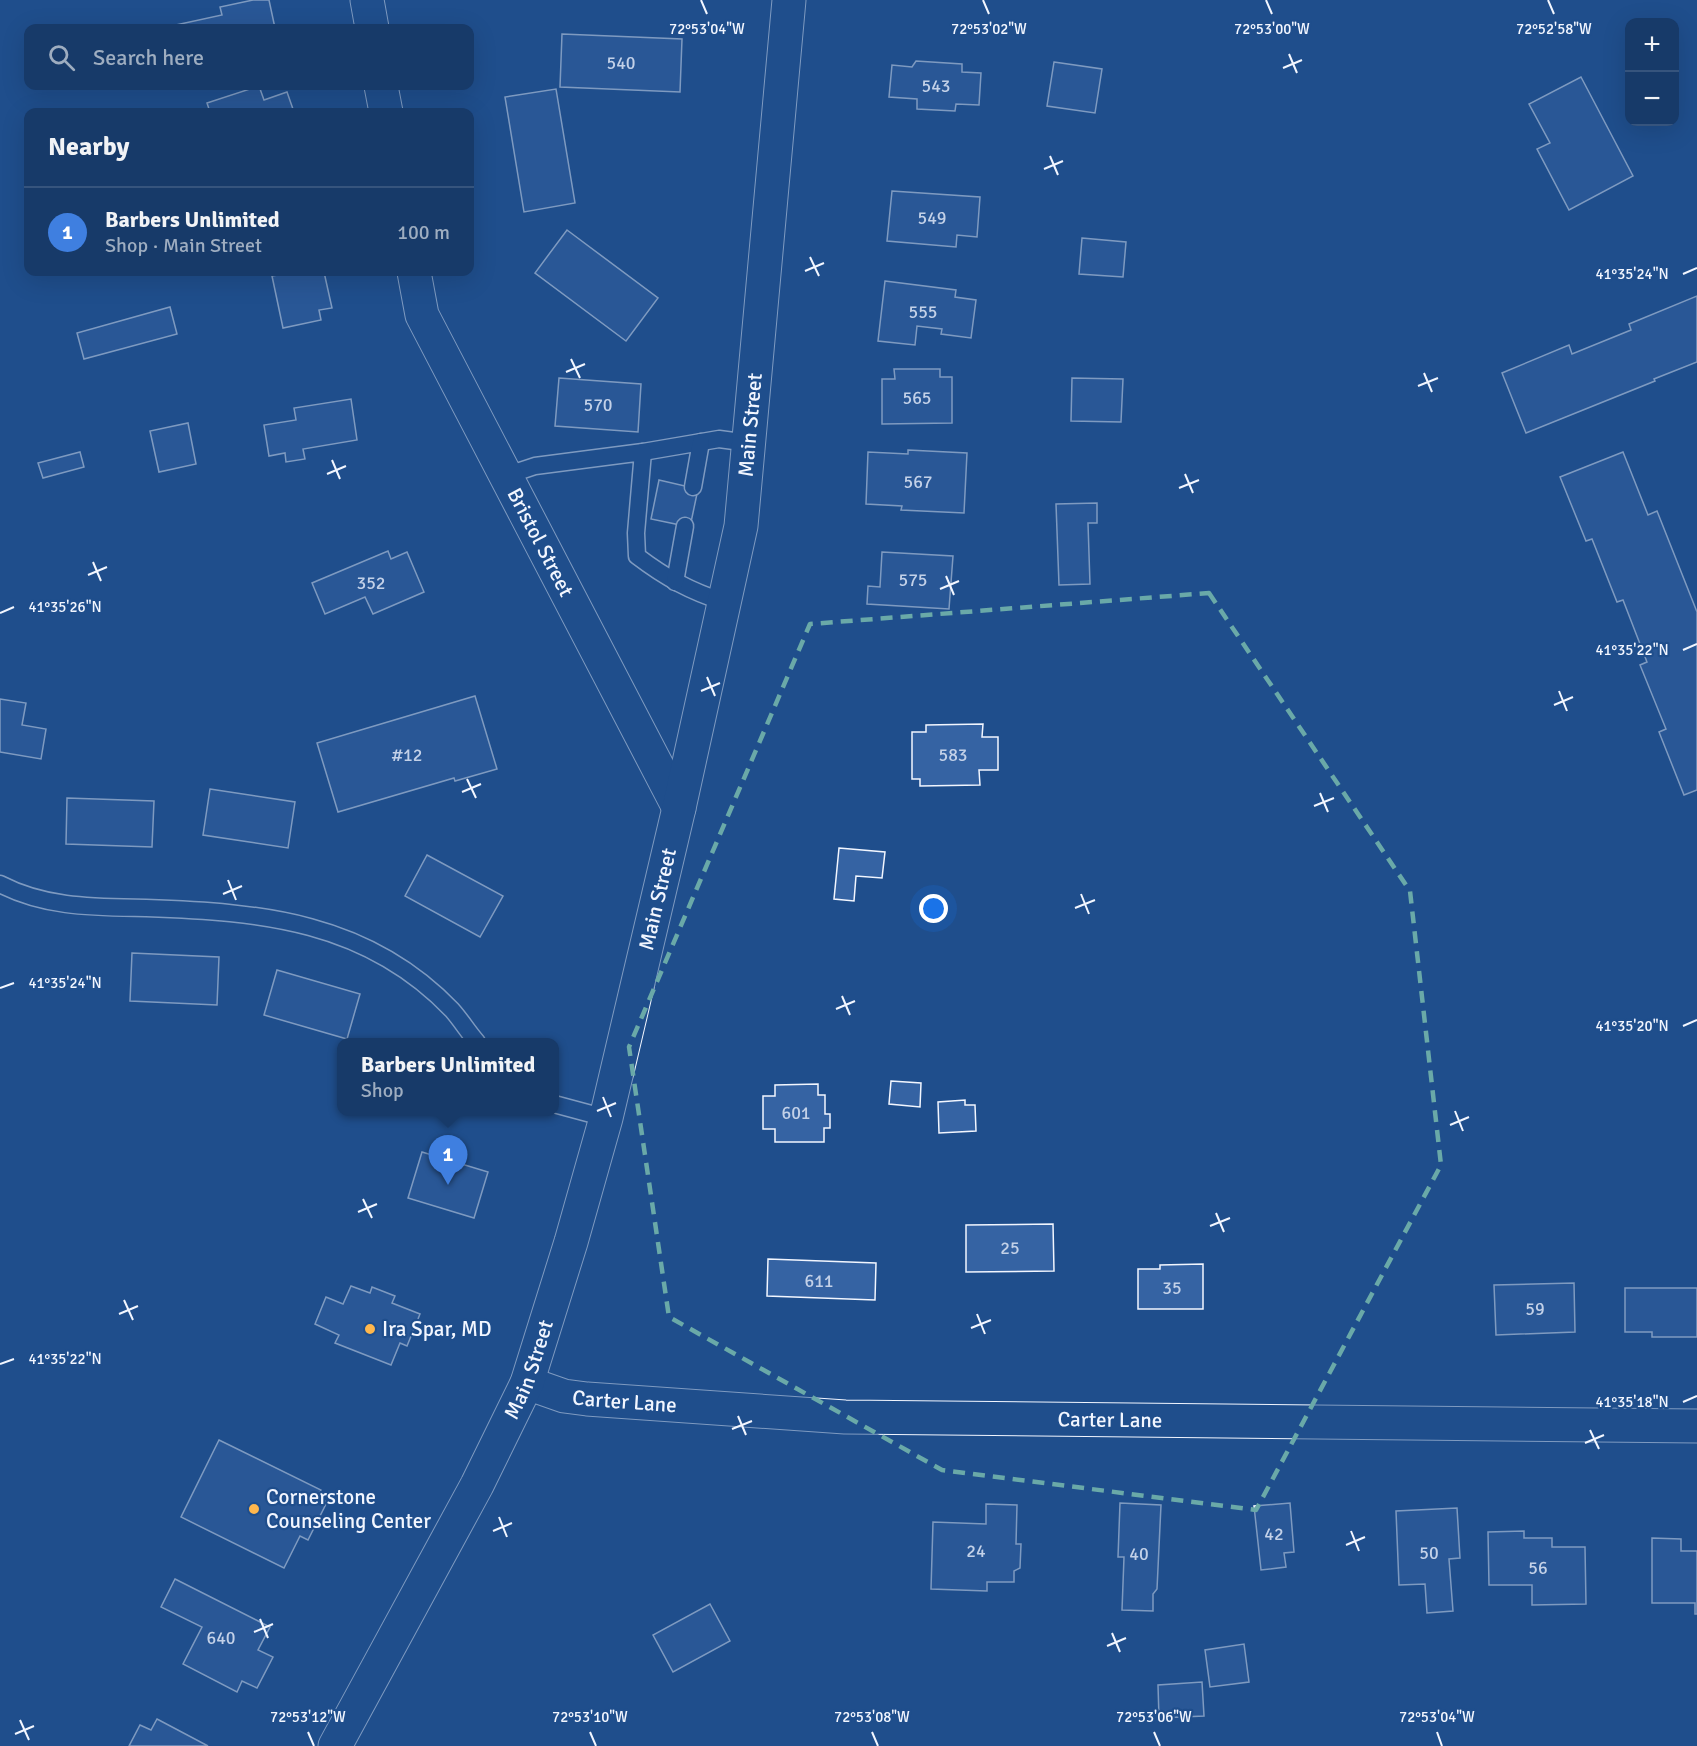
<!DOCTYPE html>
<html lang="en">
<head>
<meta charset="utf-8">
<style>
  :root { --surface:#173a69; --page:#244571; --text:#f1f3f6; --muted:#9eadc0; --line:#36547d; --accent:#d6ab8b }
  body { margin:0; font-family:Signika,sans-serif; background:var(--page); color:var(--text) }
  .controls { position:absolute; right:18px; top:18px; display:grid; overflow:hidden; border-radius:12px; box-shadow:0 6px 24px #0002 }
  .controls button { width:54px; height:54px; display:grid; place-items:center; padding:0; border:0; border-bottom:2px solid var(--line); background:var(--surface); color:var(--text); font:30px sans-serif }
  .you { position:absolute; left:934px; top:909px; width:21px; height:21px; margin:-15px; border:4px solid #fff; border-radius:50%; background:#1a73e8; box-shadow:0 0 0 9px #1a73e833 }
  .badge { display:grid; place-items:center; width:39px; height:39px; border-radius:50%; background:var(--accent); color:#fff; font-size:20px; font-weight:700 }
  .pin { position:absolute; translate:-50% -50px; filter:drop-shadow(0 2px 3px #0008) }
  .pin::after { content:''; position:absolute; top:32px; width:21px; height:18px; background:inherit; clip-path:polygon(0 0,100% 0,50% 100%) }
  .popup { position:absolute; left:337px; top:1038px; width:222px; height:78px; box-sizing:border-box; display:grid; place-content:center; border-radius:12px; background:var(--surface); filter:drop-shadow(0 2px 4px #0005); font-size:20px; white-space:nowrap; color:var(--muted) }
  .popup b { font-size:22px; color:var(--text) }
  .popup::after { content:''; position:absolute; left:50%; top:100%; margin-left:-12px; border:12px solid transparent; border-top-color:var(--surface) }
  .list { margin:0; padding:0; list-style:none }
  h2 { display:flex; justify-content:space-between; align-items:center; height:78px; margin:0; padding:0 24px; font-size:26px }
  h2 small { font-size:20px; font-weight:400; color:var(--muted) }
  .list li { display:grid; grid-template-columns:39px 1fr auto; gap:18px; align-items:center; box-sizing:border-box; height:90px; padding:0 24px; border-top:2px solid var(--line) }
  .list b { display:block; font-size:22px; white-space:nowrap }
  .list p { margin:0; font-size:20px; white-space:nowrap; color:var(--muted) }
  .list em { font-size:20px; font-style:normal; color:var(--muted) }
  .icon { flex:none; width:33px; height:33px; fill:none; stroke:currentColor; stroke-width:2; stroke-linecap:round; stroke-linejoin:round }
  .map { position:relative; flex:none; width:1697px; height:1746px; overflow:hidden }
  .search { position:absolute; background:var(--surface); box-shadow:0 6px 24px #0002; left:24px; top:24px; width:450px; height:66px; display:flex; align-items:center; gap:15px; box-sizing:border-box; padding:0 21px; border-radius:12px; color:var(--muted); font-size:22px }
  .panel { position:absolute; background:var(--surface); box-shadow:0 6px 24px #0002; left:24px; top:108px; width:450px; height:168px; border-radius:12px }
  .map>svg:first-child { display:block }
  .building { fill:#3563a3; stroke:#f2f6ff; stroke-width:1.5 }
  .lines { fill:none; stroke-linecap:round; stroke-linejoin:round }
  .service-casing { stroke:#f2f6ff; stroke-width:19 }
  .minor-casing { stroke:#f2f6ff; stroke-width:35 }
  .trunk-casing { stroke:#f2f6ff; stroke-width:35 }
  .service { stroke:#1f4e8c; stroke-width:16 }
  .minor { stroke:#1f4e8c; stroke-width:33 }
  .trunk { stroke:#1f4e8c; stroke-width:33 }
  .marked { fill:none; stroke:#6aa9a8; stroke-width:4.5; stroke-dasharray:12 8; stroke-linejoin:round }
  .ticks { fill:none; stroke:#f2f6ff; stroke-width:2 }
  .poi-dot { fill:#ffb74d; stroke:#1f4e8c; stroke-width:2 }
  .labels { text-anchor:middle; stroke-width:4.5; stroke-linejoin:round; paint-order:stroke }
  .number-label { font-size:18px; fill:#c3d1e8 }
  .street-label { font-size:21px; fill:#f2f6ff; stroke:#1f4e8c }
  .poi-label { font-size:21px; fill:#f2f6ff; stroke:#1f4e8c; text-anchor:start }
  .ticks-label { font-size:15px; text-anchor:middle; fill:#f2f6ff; stroke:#1f4e8c; stroke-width:4.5; stroke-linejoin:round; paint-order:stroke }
</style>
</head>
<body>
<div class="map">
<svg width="1697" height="1746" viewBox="0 0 1697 1746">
  <rect width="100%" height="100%" fill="#1f4e8c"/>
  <g class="building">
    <path d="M253 0H269L275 28H162L222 15 220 7Z"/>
    <path d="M562 34 682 39 680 92 560 87Z"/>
    <path d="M916 61 962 64V72L981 73 979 105 956 104 955 111 917 109V99L889 97 892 65 912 67Z"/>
    <path d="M1054 62 1102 69 1095 113 1047 106Z"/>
    <path d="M1581 77 1633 176 1569 210 1537 149 1550 143 1529 104Z"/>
    <path d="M259 86 264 100 287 92 294 112H210L207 103Z"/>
    <path d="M556 89 575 203 524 212 505 97Z"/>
    <path d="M892 191 980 197 977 237 957 235 956 247 887 241Z"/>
    <path d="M567 230 658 298 626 341 535 273Z"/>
    <path d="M1082 238 1126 242 1123 277 1079 274Z"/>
    <path d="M294 272H324L332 308 319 310 321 320 283 328 272 276Z"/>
    <path d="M885 281 956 290 955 297 976 300 971 338 941 334 942 329 917 326 915 345 878 341Z"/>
    <path d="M1697 296V362L1654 379 1655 381 1526 433 1502 373 1569 345 1572 354 1631 330 1629 324Z"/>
    <path d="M170 307 177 334 84 359 77 333Z"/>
    <path d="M894 369H940V377H952V423L882 424V379H895Z"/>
    <path d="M559 378 641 384 638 432 555 426Z"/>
    <path d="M1072 378 1123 379 1121 422 1071 421Z"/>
    <path d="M351 399 357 440 303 449 305 459 286 462 285 453 269 456 264 425 296 420 294 408Z"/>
    <path d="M188 423 196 464 159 472 150 431Z"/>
    <path d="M908 450 967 453 964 513 901 510 902 506 866 504 868 452 908 454Z"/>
    <path d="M80 452 84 467 43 478 38 463Z"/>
    <path d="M1623 452 1648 515 1657 511 1697 612V790L1684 795 1659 732 1666 729 1640 665 1647 662 1623 600 1617 602 1592 539 1586 541 1560 477Z"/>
    <path d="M659 480 698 489 690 527 651 519Z"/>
    <path d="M1097 503V523H1088L1090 584 1059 585 1056 504Z"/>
    <path d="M388 551 391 559 407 552 424 592 373 614 365 597 325 614 312 583Z"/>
    <path d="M882 552 953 556 949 609 867 604 868 586 880 587Z"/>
    <path d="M475 696 497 769 455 781 454 778 338 812 317 743Z"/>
    <path d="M0 699 26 703 22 725 46 729 41 759 0 752Z"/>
    <path d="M983 724 982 737H998V770H979L980 785 920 786V779H912V732H926V725Z"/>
    <path d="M210 789 295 802 288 848 203 835Z"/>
    <path d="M67 798 154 801 152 847 66 844Z"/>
    <path d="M839 848 885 852 882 878 856 876 854 901 834 899Z"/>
    <path d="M427 855 503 896 480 937 405 896Z"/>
    <path d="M132 953 219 957 217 1005 130 1001Z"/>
    <path d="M277 970 360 994 347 1039 264 1015Z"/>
    <path d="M891 1081 921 1083 920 1107 889 1104Z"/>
    <path d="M818 1084V1095H825V1114H830V1128H824V1142H775V1129H763V1096H775V1085Z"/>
    <path d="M965 1100V1105H975L976 1131 939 1133 938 1102Z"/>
    <path d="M422 1152 488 1172 474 1218 408 1198Z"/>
    <path d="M1053 1224 1054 1271 966 1272V1225Z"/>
    <path d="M768 1259 876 1263 875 1300 767 1296Z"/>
    <path d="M1203 1264V1309H1138V1269H1160V1265Z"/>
    <path d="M1574 1283 1575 1332 1496 1335 1494 1285Z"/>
    <path d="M351 1286 370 1293 372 1287 395 1296 392 1303 420 1314 407 1346 400 1343 391 1365 335 1343 339 1335 315 1324 326 1297 343 1304Z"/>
    <path d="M1625 1288H1697V1337H1652V1332H1625Z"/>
    <path d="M219 1440 321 1490 318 1497 327 1502 308 1540 300 1536 284 1568 181 1517Z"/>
    <path d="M1120 1503 1161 1505 1157 1589 1153 1594V1611L1122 1610 1124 1557H1118Z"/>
    <path d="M1290 1503 1294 1552 1284 1553 1286 1567 1261 1570 1254 1506Z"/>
    <path d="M986 1504 1017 1505 1016 1544H1021L1020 1568 1014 1571V1582H987V1591L931 1589 933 1522 986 1524Z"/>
    <path d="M1457 1508 1460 1558 1449 1559 1453 1611 1427 1613 1425 1584 1399 1585 1396 1511Z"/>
    <path d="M1524 1531V1538H1552V1547H1585L1586 1604 1532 1605V1585H1489L1488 1532Z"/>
    <path d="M1652 1538 1681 1539V1551H1697V1614H1695V1603H1652Z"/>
    <path d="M175 1579 270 1627 258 1650 273 1657 257 1688 242 1681 237 1692 183 1664 202 1627 161 1607Z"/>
    <path d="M710 1604 730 1641 673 1672 653 1635Z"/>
    <path d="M1244 1644 1249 1682 1210 1687 1205 1650Z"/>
    <path d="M1202 1682 1204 1716 1159 1718 1158 1685Z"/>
    <path d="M157 1719 208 1746H129L140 1725 151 1730Z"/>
  </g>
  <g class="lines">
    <defs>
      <g id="service">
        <path d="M643 452 719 439 749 443"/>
        <path d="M505 476 535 466 643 452 636 533 637 556C666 578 690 591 724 602"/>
        <path d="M693 487 701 442"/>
        <path d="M675 582 685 526"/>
        <path d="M0 884C46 908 95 907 146 908 261 912 367 921 452 1010 461 1020 468 1032 477 1042"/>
        <path d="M554 1104 606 1118"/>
      </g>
      <g id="minor">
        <path d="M367 0 372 28"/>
        <path d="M381 86 386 112"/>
        <path id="s1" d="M414 272 422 315 679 808"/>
        <path id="s2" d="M527 1383 564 1396 587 1399 845 1417 1697 1426"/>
      </g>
      <g id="trunk">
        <path id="s3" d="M335 1746 477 1485 527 1383 571 1242 606 1118 679 808 741 526 789 0"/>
      </g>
    </defs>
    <use href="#service" class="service-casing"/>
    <use href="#minor" class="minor-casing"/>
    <use href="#trunk" class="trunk-casing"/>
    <use href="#service" class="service"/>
    <use href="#minor" class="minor"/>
    <use href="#trunk" class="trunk"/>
  </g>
  <path d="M0 0H1697V1746H0ZM1209 593 1410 891 1441 1165 1256 1510 942 1470 669 1317 629 1047 810 624Z" fill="#1f4e8c" fill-opacity=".55" fill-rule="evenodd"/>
  <path class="marked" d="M1209 593 1410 891 1441 1165 1256 1510 942 1470 669 1317 629 1047 810 624Z"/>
  <path class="ticks" d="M701 0 707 14M983 0 989 14M1266 0 1272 14M1548 0 1554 14M1289 54 1297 73M1283 68 1302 60M1050 156 1058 175M1044 169 1063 161M810 257 819 276M805 271 824 263M1683 274 1697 268M571 359 580 378M566 372 585 364M1424 373 1432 392M1418 386 1438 378M332 460 340 479M327 474 346 466M1185 474 1193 493M1179 488 1199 480M93 562 101 581M88 575 107 567M946 576 954 595M940 589 959 581M0 613 14 607M1683 650 1697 644M707 677 715 696M701 691 720 683M1559 691 1567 711M1554 705 1573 697M467 779 476 798M462 792 481 784M1320 793 1328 812M1314 806 1334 798M228 880 236 900M223 894 242 886M1081 894 1089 914M1075 908 1095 900M0 988 14 983M842 996 850 1015M836 1009 855 1001M1683 1026 1697 1020M603 1097 611 1117M597 1111 616 1103M1455 1111 1463 1131M1450 1125 1469 1117M363 1199 372 1218M358 1212 377 1204M1216 1213 1224 1232M1210 1226 1230 1218M124 1300 133 1320M119 1314 138 1306M977 1314 985 1334M971 1328 991 1320M0 1364 14 1359M1683 1402 1697 1396M738 1416 746 1435M732 1429 752 1421M1590 1430 1599 1449M1585 1443 1604 1435M499 1517 507 1537M493 1531 512 1523M1351 1531 1359 1551M1346 1545 1365 1537M260 1619 268 1638M254 1632 273 1624M1112 1633 1120 1652M1107 1646 1126 1638M20 1720 29 1740M308 1732 314 1746M590 1732 596 1746M872 1732 878 1746M1154 1732 1160 1746M1437 1732 1442 1746M15 1734 34 1726"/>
  <g class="poi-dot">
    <circle cx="370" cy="1329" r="6"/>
    <circle cx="254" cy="1509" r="6"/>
  </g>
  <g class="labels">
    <g class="number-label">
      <text x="621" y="69">540</text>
      <text x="936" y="92">543</text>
      <text x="932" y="224">549</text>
      <text x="923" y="318">555</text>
      <text x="917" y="404">565</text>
      <text x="598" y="411">570</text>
      <text x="918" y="488">567</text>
      <text x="913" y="586">575</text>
      <text x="371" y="589">352</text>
      <text x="407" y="761">#12</text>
      <text x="953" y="761">583</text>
      <text x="796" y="1119">601</text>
      <text x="1010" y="1254">25</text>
      <text x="819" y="1287">611</text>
      <text x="1172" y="1294">35</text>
      <text x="1535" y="1315">59</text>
      <text x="1274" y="1540">42</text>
      <text x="976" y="1557">24</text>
      <text x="1429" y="1559">50</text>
      <text x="1139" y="1560">40</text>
      <text x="1538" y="1574">56</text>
      <text x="221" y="1644">640</text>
    </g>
    <g class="street-label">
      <text dy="7" stroke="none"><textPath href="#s3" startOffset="1396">Main Street</textPath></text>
      <text dy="7" stroke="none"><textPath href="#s1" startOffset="300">Bristol Street</textPath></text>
      <text dy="7" stroke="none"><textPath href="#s3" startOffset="912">Main Street</textPath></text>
      <text dy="7" stroke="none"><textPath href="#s3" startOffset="424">Main Street</textPath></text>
      <text dy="7" stroke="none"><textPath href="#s2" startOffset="100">Carter Lane</textPath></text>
      <text dy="7" stroke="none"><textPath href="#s2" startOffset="586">Carter Lane</textPath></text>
    </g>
    <g class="poi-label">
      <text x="382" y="1336">Ira Spar, MD</text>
      <text x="266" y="1504">Cornerstone<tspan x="266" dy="24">Counseling Center</tspan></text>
    </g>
  </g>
  <g class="ticks-label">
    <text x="707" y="34">72°53'04"W</text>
    <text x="989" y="34">72°53'02"W</text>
    <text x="1272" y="34">72°53'00"W</text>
    <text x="1554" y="34">72°52'58"W</text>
    <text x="1632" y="279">41°35'24"N</text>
    <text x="65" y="612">41°35'26"N</text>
    <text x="1632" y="655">41°35'22"N</text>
    <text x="65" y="988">41°35'24"N</text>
    <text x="1632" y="1031">41°35'20"N</text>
    <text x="65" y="1364">41°35'22"N</text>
    <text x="1632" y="1407">41°35'18"N</text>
    <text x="308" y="1722">72°53'12"W</text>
    <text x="590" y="1722">72°53'10"W</text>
    <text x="872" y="1722">72°53'08"W</text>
    <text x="1154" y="1722">72°53'06"W</text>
    <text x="1437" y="1722">72°53'04"W</text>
  </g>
</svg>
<div class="controls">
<button>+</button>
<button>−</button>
</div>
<div class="you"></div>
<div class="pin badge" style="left:448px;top:1185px;background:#3f7fe0">1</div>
<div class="popup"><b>Barbers Unlimited</b>Shop</div>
<div class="search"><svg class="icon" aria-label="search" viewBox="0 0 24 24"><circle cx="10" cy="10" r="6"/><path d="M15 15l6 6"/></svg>Search here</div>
<section class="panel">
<h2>Nearby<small></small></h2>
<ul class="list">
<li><span class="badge" style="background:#3f7fe0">1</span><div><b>Barbers Unlimited</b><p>Shop · Main Street</p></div><em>100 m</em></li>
</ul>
</section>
</div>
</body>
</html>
